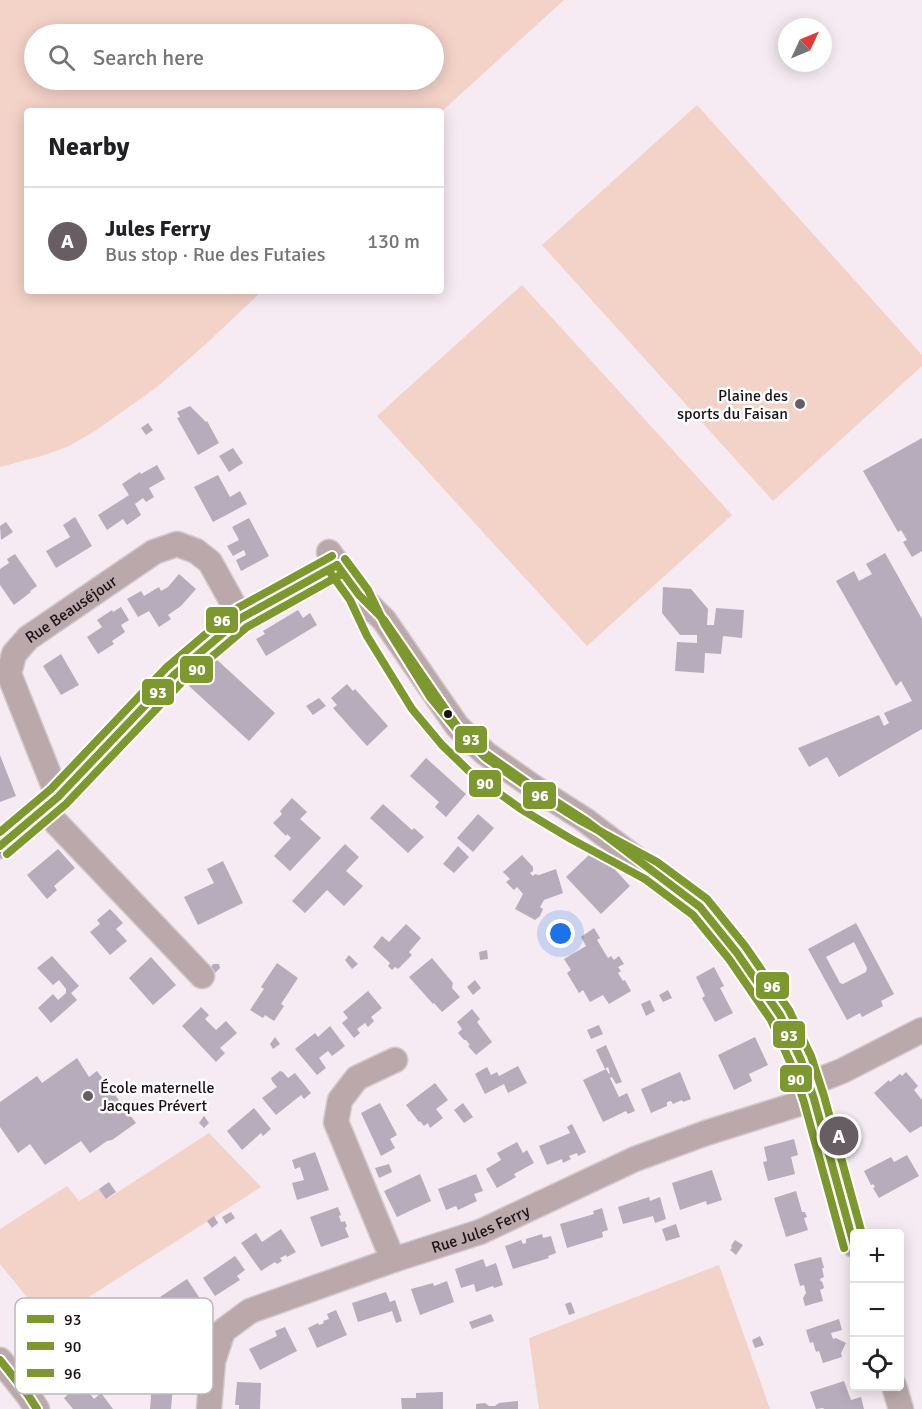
<!DOCTYPE html>
<html lang="en">
<head>
<meta charset="utf-8">
<style>
  :root { --surface:#fff; --page:#f2f2f2; --text:#202124; --muted:#757577; --line:#e0e0e0; --accent:#695d64 }
  body { margin:0; font-family:Signika,sans-serif; background:var(--page); color:var(--text) }
  .controls { position:absolute; right:18px; bottom:18px; display:grid; overflow:hidden; border-radius:6px; box-shadow:0 3px 15px #0003 }
  .controls button { width:54px; height:54px; display:grid; place-items:center; padding:0; border:0; border-bottom:2px solid var(--line); background:var(--surface); color:var(--text); font:30px sans-serif }
  .compass { position:absolute; left:778px; top:18px; width:54px; height:54px; border-radius:50%; background:var(--surface); box-shadow:0 3px 15px #0003; rotate:46deg }
  .you { position:absolute; left:561px; top:934px; width:21px; height:21px; margin:-15px; border:4px solid #fff; border-radius:50%; background:#1a73e8; box-shadow:0 0 0 9px #1a73e833 }
  .badge { display:grid; place-items:center; width:39px; height:39px; border-radius:50%; background:var(--accent); color:#fff; font-size:20px; font-weight:700 }
  .pin { position:absolute; translate:-50% -50%; border:3px solid #fff; box-shadow:0 2px 6px #0006 }
  .list { margin:0; padding:0; list-style:none }
  h2 { display:flex; justify-content:space-between; align-items:center; height:78px; margin:0; padding:0 24px; font-size:26px }
  h2 small { font-size:20px; font-weight:400; color:var(--muted) }
  .list li { display:grid; grid-template-columns:39px 1fr auto; gap:18px; align-items:center; box-sizing:border-box; height:108px; padding:0 24px; border-top:2px solid var(--line) }
  .list b { display:block; font-size:22px; white-space:nowrap }
  .list p { margin:0; font-size:20px; white-space:nowrap; color:var(--muted) }
  .list em { font-size:20px; font-style:normal; color:var(--muted) }
  .icon { flex:none; width:33px; height:33px; fill:none; stroke:currentColor; stroke-width:2; stroke-linecap:round; stroke-linejoin:round }
  .map { position:relative; flex:none; width:922px; height:1409px; overflow:hidden }
  .search { position:absolute; background:var(--surface); box-shadow:0 3px 15px #0003; left:24px; top:24px; width:420px; height:66px; display:flex; align-items:center; gap:15px; box-sizing:border-box; padding:0 21px; border-radius:33px; color:var(--muted); font-size:22px }
  .panel { position:absolute; background:var(--surface); box-shadow:0 3px 15px #0003; left:24px; top:108px; width:420px; height:186px; border-radius:6px }
  .map>svg:first-child { display:block }
  .green { fill:#f3d2c7; fill-rule:evenodd }
  .building { fill:#b7acbb; fill-rule:evenodd }
  .lines { fill:none; stroke-linecap:round; stroke-linejoin:round }
  .minor-casing { stroke:#d2c9ce; stroke-width:27 }
  .minor { stroke:#baa8aa; stroke-width:24 }
  .bus-1-casing { stroke:#fff; stroke-width:12 }
  .bus-2-casing { stroke:#fff; stroke-width:12 }
  .bus-3-casing { stroke:#fff; stroke-width:12 }
  .bus-1 { stroke:#7c982e; stroke-width:8 }
  .bus-2 { stroke:#7c982e; stroke-width:8 }
  .bus-3 { stroke:#7c982e; stroke-width:8 }
  .poi-dot { fill:#695d64; stroke:#fff; stroke-width:2 }
  .bus-dot { fill:#1d1118; stroke:#fff; stroke-width:2 }
  .labels { text-anchor:middle; stroke-width:5; stroke-linejoin:round; paint-order:stroke }
  .poi-label { font-size:16px; fill:#1d1118; stroke:#fff; text-anchor:end }
  .street-label { font-size:16px; fill:#1d1118; stroke:#fff }
  .key { fill:#fff; stroke:#bbb8ba; stroke-width:1.5 }
  .key-label { font-size:16px; fill:#1d1118 }
  .line-badge { stroke:#fff; stroke-width:2 }
  .badge-label { font-size:16px; text-anchor:middle; font-weight:bold; fill:#fff }
</style>
</head>
<body>
<div class="map">
<svg width="922" height="1409" viewBox="0 0 922 1409">
  <rect width="100%" height="100%" fill="#f6ebf2"/>
  <g class="green">
    <path d="M0 0H564L441 112 27 111V291H262L207 343 157 387 95 431 69 446 45 455 0 467ZM434 34V80H34V34Z"/>
    <path d="M697 105 922 355V366L773 501 542 245Z"/>
    <path d="M522 285 732 515 587 646 377 416Z"/>
    <path d="M209 1133 261 1187 48 1323 0 1264V1229L67 1186 79 1201 99 1189 107 1199Z"/>
    <path d="M719 1265 770 1409H539L529 1338Z"/>
  </g>
  <g class="building">
    <path d="M190 406 206 422 207 421 219 443 198 455 177 418 180 417 177 412Z"/>
    <path d="M148 423 153 430 146 435 141 428Z"/>
    <path d="M922 438V551L912 557 903 542 907 540 901 530 898 532 863 471Z"/>
    <path d="M233 448 243 463 229 472 219 456Z"/>
    <path d="M157 465 165 479 149 488 154 497 146 502 143 498 135 504 141 515 127 525 123 519 107 530 98 515 129 495 122 484 140 472 141 474Z"/>
    <path d="M218 475 230 497 240 491 247 504 213 522 194 487Z"/>
    <path d="M75 517 92 546 56 568 46 551 70 537 63 525Z"/>
    <path d="M249 518 269 556 241 571 236 560 246 555 244 550 233 556 227 546 239 540 232 527Z"/>
    <path d="M6 522 13 532 1 540 0 526Z"/>
    <path d="M885 553 922 619V729L839 777 827 757 809 767 798 748 879 715 884 726 889 723 884 713 912 701 901 681 896 686 836 581 854 571 859 581 872 574 866 564Z"/>
    <path d="M15 554 37 586 30 591 31 592 14 605 0 585V569L9 563 7 559Z"/>
    <path d="M179 574 196 589 181 606 168 615 171 619 159 627 149 611 138 617 127 599 141 591 144 596 159 587 161 591 168 587Z"/>
    <path d="M663 587 691 589 708 609 707 625H714L716 608 744 610 742 638 723 636 721 654 705 653 704 673 675 671 677 642 697 643V635H680L662 613Z"/>
    <path d="M121 607 129 620 121 625 125 632 112 641 114 644 98 654 87 637 102 627 97 620 112 610 113 612Z"/>
    <path d="M298 610 303 618 310 613 317 625 266 656 256 639 265 634 263 631Z"/>
    <path d="M61 654 79 685 61 695 43 666Z"/>
    <path d="M215 658 275 713 249 741 189 686Z"/>
    <path d="M347 684 353 691 355 689 388 726 367 746 333 708 337 705 331 698Z"/>
    <path d="M319 698 326 706 313 715 306 706Z"/>
    <path d="M0 755 16 796 0 802Z"/>
    <path d="M426 758 466 794 446 817 435 807 439 802 410 776Z"/>
    <path d="M292 798 307 812 300 819 321 838 290 871 274 856 291 838 287 834 286 836 273 823 282 814 280 811Z"/>
    <path d="M383 804 412 830 414 828 424 837 408 853 370 818Z"/>
    <path d="M478 814 494 828 473 852 457 838Z"/>
    <path d="M345 844 359 857 346 871 363 886 344 906 327 890 305 913 292 901Z"/>
    <path d="M458 846 469 857 454 873 443 864Z"/>
    <path d="M58 849 75 868 54 886 57 890 47 899 27 875Z"/>
    <path d="M590 854 609 863 630 886 601 914 566 877Z"/>
    <path d="M522 855 533 867V871L530 873 533 876 535 874 539 875 556 869 563 893 544 900 540 907 543 909 540 916 535 920 515 909 523 894 517 887 514 890 506 882 510 879 503 872Z"/>
    <path d="M223 861 243 903 198 925 184 897 214 883 207 869Z"/>
    <path d="M110 909 123 923 116 929 127 941 110 955 90 932 100 924 97 920Z"/>
    <path d="M856 923 894 994 881 1001 883 1006 862 1017 860 1013 847 1020 808 949ZM854 942 867 968 866 972 843 984 840 983 826 957Z"/>
    <path d="M406 924 421 938 409 952 412 955 398 969 395 967 392 970 388 966 390 963 373 947 382 936 389 942Z"/>
    <path d="M594 928 600 938 597 940 608 958 611 956 614 960 619 956 624 964 618 967 621 971 618 973 623 981 625 980 631 991 609 1004 603 995 590 1002 583 990 579 993 567 973 571 970 564 959 586 946 581 937Z"/>
    <path d="M487 950 488 959 480 960 479 952Z"/>
    <path d="M349 955 358 964 352 969 345 960Z"/>
    <path d="M52 956 79 986 71 993 77 1000 51 1023 38 1008 53 994 58 1000 66 993V989L59 980 53 985 37 968Z"/>
    <path d="M151 957 176 985 153 1005 129 978Z"/>
    <path d="M432 958 453 983 452 988 460 997 442 1012 434 1003 433 1004 409 977Z"/>
    <path d="M277 963 298 978 281 1004 284 1006 274 1021 265 1015 263 1018 250 1010 264 989 261 987Z"/>
    <path d="M213 964H219L220 968 214 974 210 969Z"/>
    <path d="M714 967 724 986 720 988 733 1013 715 1022 702 998 705 996 696 977Z"/>
    <path d="M475 980 481 988 473 995 467 987Z"/>
    <path d="M668 990 672 998 663 1002 659 995Z"/>
    <path d="M368 991 382 1008 371 1017 374 1021 368 1027 365 1023 357 1029 360 1033 354 1038 342 1023 348 1018 343 1012Z"/>
    <path d="M650 1000 655 1011 646 1016 641 1004Z"/>
    <path d="M201 1007 209 1015 205 1019 216 1030 226 1021 237 1033 220 1048 225 1053 216 1062 182 1026Z"/>
    <path d="M472 1009 480 1019 477 1022 492 1042 476 1055 468 1046 470 1045 466 1040H464L458 1033 462 1029 457 1022Z"/>
    <path d="M599 1025 603 1034 591 1039 587 1030Z"/>
    <path d="M330 1026 345 1046 332 1056 328 1051 319 1058 326 1068 317 1075 295 1049 315 1033 318 1037Z"/>
    <path d="M275 1037 280 1044 273 1049 270 1044Z"/>
    <path d="M755 1037 768 1065 749 1074 752 1081 734 1090 718 1055Z"/>
    <path d="M606 1045 622 1082 616 1084 612 1077 610 1078 619 1097 627 1093 635 1111 628 1114 626 1111 603 1122 583 1080 606 1069 609 1074 610 1073 608 1067 605 1069 596 1050Z"/>
    <path d="M77 1058 89 1077 97 1071 136 1123 112 1140 107 1141 90 1153 81 1141 45 1165 30 1144 18 1153 0 1127V1102L37 1076 42 1083Z"/>
    <path d="M518 1066 527 1083 508 1093 504 1084 485 1094 475 1074 487 1067 491 1075 497 1072 499 1076Z"/>
    <path d="M280 1071 283 1072 288 1078 295 1073 311 1093 304 1099 301 1095 276 1115 262 1098 277 1087 272 1081 271 1078Z"/>
    <path d="M680 1072 691 1099 683 1102 682 1100 673 1104 671 1101 667 1102V1106L651 1113 641 1089Z"/>
    <path d="M906 1072 918 1086 914 1090 922 1100V1126L910 1133 874 1093 889 1080 890 1082 900 1074 902 1076Z"/>
    <path d="M435 1083 448 1100 436 1109 443 1118 430 1128 428 1123 424 1126 420 1121 419 1122 406 1105Z"/>
    <path d="M380 1103 397 1135 390 1139 395 1148 381 1156 361 1113Z"/>
    <path d="M463 1103 473 1117 464 1123 454 1110Z"/>
    <path d="M254 1108 271 1129 263 1136 261 1133 242 1150 227 1131Z"/>
    <path d="M204 1116 209 1123 204 1128 199 1123Z"/>
    <path d="M572 1124 586 1152 578 1156 577 1153 569 1156 571 1159 563 1163 562 1159 547 1165 539 1146 570 1133 567 1127Z"/>
    <path d="M794 1139 798 1155 791 1157 795 1174 768 1181 763 1162 767 1161 764 1147Z"/>
    <path d="M517 1142 523 1153 527 1150 534 1163 514 1174 516 1177 497 1188 486 1169 501 1160 497 1153Z"/>
    <path d="M315 1152 329 1190 297 1200 292 1183 304 1180 300 1167 295 1169 292 1160Z"/>
    <path d="M907 1155 919 1176 879 1198 873 1188 875 1187 873 1184 871 1185 864 1171 891 1157 894 1162Z"/>
    <path d="M389 1164 392 1172 379 1178 375 1168Z"/>
    <path d="M712 1170 722 1200 707 1205 706 1201 680 1210 672 1183Z"/>
    <path d="M420 1174 431 1201 397 1217 384 1191Z"/>
    <path d="M476 1174 483 1191 474 1194 477 1201 458 1210 456 1206 446 1210 438 1189Z"/>
    <path d="M109 1182 116 1192 106 1199 99 1189Z"/>
    <path d="M796 1191 802 1212H805L807 1217 804 1218 808 1230 786 1237 774 1198Z"/>
    <path d="M649 1197 650 1201 660 1197 666 1219 655 1223 653 1216 623 1224 618 1207Z"/>
    <path d="M338 1207 341 1215 339 1216 341 1222 345 1221 347 1226 345 1228 349 1237 321 1247 310 1217Z"/>
    <path d="M602 1208 608 1230 602 1232 603 1237 567 1248 560 1224 594 1214 593 1211Z"/>
    <path d="M231 1212 235 1218 226 1224 222 1217Z"/>
    <path d="M214 1216 218 1223 212 1228 207 1221Z"/>
    <path d="M676 1224 680 1237 666 1241 662 1229Z"/>
    <path d="M281 1229 296 1252 287 1257 286 1255 280 1258 282 1261 277 1264 275 1262 261 1271 241 1243 256 1233 262 1242Z"/>
    <path d="M542 1234 543 1238 551 1236 556 1253 548 1256 549 1258 513 1269 505 1246 521 1240 523 1244 526 1243V1239Z"/>
    <path d="M735 1240 743 1245 736 1255 730 1250 732 1248 731 1246Z"/>
    <path d="M235 1256 245 1270 237 1276 240 1280 215 1296 203 1278Z"/>
    <path d="M821 1257 824 1268H822L824 1277 820 1279 821 1282 822 1281 824 1288 820 1290 823 1301 805 1306 803 1298 806 1293 804 1285 800 1286 794 1264Z"/>
    <path d="M483 1259 486 1267 496 1263 503 1285 494 1288 493 1286 476 1292 474 1284 461 1288 455 1269Z"/>
    <path d="M187 1279 201 1300 192 1306 190 1303 169 1317 157 1299Z"/>
    <path d="M447 1281 454 1302 420 1315 411 1289 433 1283 434 1286Z"/>
    <path d="M386 1292 390 1302 395 1300 402 1321 396 1323 392 1311 358 1322 352 1303Z"/>
    <path d="M571 1302 575 1313 569 1315 565 1304Z"/>
    <path d="M336 1310 347 1335 317 1348 308 1328 318 1323 319 1325 324 1323 323 1321 329 1319 327 1314Z"/>
    <path d="M491 1314 494 1321 472 1329 469 1322Z"/>
    <path d="M839 1319 842 1330 831 1333 833 1339 836 1338 846 1343 841 1353 842 1357 823 1363 819 1351 816 1352 813 1342 810 1343 806 1330Z"/>
    <path d="M285 1327 297 1351 260 1370 249 1349 277 1336 275 1331Z"/>
    <path d="M760 1336 764 1345 755 1348 752 1340Z"/>
    <path d="M153 1372 174 1373 171 1409H150Z"/>
    <path d="M844 1381 851 1400 861 1397 864 1409H824L823 1408 816 1409 810 1392Z"/>
    <path d="M237 1382 261 1383 260 1409H239V1405H235Z"/>
    <path d="M81 1383 94 1399 101 1393 113 1409H73L64 1398Z"/>
    <path d="M443 1392V1409H402L401 1398H416V1393Z"/>
    <path d="M518 1401V1409H476V1404L485 1403 489 1406H495L499 1403Z"/>
  </g>
  <g class="lines">
    <defs>
      <g id="minor">
        <path d="M329 552 359 595 366 610"/>
        <path d="M359 595 384 620 457 726 485 753 532 786 585 820 700 907 737 953 780 1015 801 1060 814 1099 854 1245"/>
        <path id="s1" d="M58 797 9 674 14 654 28 638 154 552 177 544 196 551 210 562 241 618"/>
        <path d="M43 809 202 976"/>
        <path d="M0 846 58 797 175 674 241 618 337 565"/>
        <path d="M809 1084 842 1071 922 1030"/>
        <path d="M393 1260 336 1122 340 1100 357 1078 395 1060"/>
        <path d="M0 1360 28 1395 37 1409"/>
        <path d="M894 1386 901 1409"/>
        <path id="s2" d="M209 1409 213 1361 223 1331 250 1311 393 1260 480 1232 635 1159 706 1133 814 1099"/>
      </g>
    </defs>
    <use href="#minor" class="minor-casing"/>
    <use href="#minor" class="minor"/>
    <defs>
      <g id="bus-1">
        <path d="M337 565 359 595 384 620 457 726 485 753 532 786 585 820 700 907 737 953 780 1015 801 1060 814 1099 854 1245"/>
        <path d="M0 846 58 797 175 674 241 618 337 565"/>
        <path d="M0 1360 28 1395 37 1409"/>
      </g>
      <g id="bus-2">
        <path d="M329 571 350 600 367 636 412 709 442 745 472 774 521 809 571 839 645 879 693 915 729 959 771 1020 791 1064 804 1102 844 1248"/>
        <path d="M7 854 66 804 182 682 247 627 342 574"/>
      </g>
      <g id="bus-3">
        <path d="M345 559 368 590 385 625 430 697 457 730 486 758 533 791 581 821 657 862 707 899 745 946 789 1010 811 1056 824 1096 862 1234"/>
        <path d="M0 832 51 789 167 667 234 610 332 556"/>
      </g>
    </defs>
    <use href="#bus-1" class="bus-1-casing"/>
    <use href="#bus-2" class="bus-2-casing"/>
    <use href="#bus-3" class="bus-3-casing"/>
    <use href="#bus-1" class="bus-1"/>
    <use href="#bus-2" class="bus-2"/>
    <use href="#bus-3" class="bus-3"/>
  </g>
  <g class="poi-dot">
    <circle cx="800" cy="404" r="6"/>
    <circle cx="88" cy="1096" r="6"/>
  </g>
  <circle class="bus-dot" cx="448" cy="714" r="5"/>
  <g class="labels">
    <g class="poi-label">
      <text x="788" y="401">Plaine des<tspan x="788" dy="18">sports du Faisan</tspan></text>
      <text x="100" y="1093" text-anchor="start">École maternelle<tspan x="100" dy="18">Jacques Prévert</tspan></text>
    </g>
    <g class="street-label">
      <text dy="6" stroke="none"><textPath href="#s1" startOffset="226">Rue Beauséjour</textPath></text>
      <text dy="6" stroke="none"><textPath href="#s2" startOffset="358">Rue Jules Ferry</textPath></text>
    </g>
  </g>
  <rect x="15" y="1298" width="198" height="96" rx="9" class="key"/>
  <rect x="27" y="1315" width="27" height="8" fill="#7c982e"/>
  <rect x="27" y="1342" width="27" height="8" fill="#7c982e"/>
  <rect x="27" y="1369" width="27" height="8" fill="#7c982e"/>
  <g class="key-label">
    <text x="64" y="1325">93</text>
    <text x="64" y="1352">90</text>
    <text x="64" y="1379">96</text>
  </g>
  <g class="line-badge">
    <rect x="205" y="606" width="34" height="28" rx="6" fill="#7c982e"/>
    <rect x="179" y="655" width="35" height="29" rx="6" fill="#7c982e"/>
    <rect x="141" y="678" width="34" height="28" rx="6" fill="#7c982e"/>
    <rect x="454" y="725" width="34" height="29" rx="6" fill="#7c982e"/>
    <rect x="468" y="769" width="34" height="29" rx="6" fill="#7c982e"/>
    <rect x="522" y="781" width="35" height="29" rx="6" fill="#7c982e"/>
    <rect x="755" y="971" width="35" height="29" rx="6" fill="#7c982e"/>
    <rect x="772" y="1020" width="34" height="29" rx="6" fill="#7c982e"/>
    <rect x="779" y="1064" width="34" height="29" rx="6" fill="#7c982e"/>
  </g>
  <g class="badge-label">
    <text x="222" y="626">96</text>
    <text x="197" y="675">90</text>
    <text x="158" y="698">93</text>
    <text x="471" y="745">93</text>
    <text x="485" y="789">90</text>
    <text x="540" y="801">96</text>
    <text x="772" y="992">96</text>
    <text x="789" y="1041">93</text>
    <text x="796" y="1085">90</text>
  </g>
</svg>
<div class="controls">
<button>+</button>
<button>−</button>
<button><svg class="icon" aria-label="locate" viewBox="0 0 24 24"><circle cx="12" cy="12" r="6"/><path d="M12 2v4M12 18v4M2 12h4M18 12h4"/></svg></button>
</div>
<svg class="compass" viewBox="-18 -18 36 36"><path d="M0-13l5 13h-10z" fill="#e53935"/><path d="M0 13l5-13h-10z" fill="#757577"/></svg>
<div class="you"></div>
<div class="pin badge" style="left:839px;top:1136px">A</div>
<div class="search"><svg class="icon" aria-label="search" viewBox="0 0 24 24"><circle cx="10" cy="10" r="6"/><path d="M15 15l6 6"/></svg>Search here</div>
<section class="panel">
<h2>Nearby<small></small></h2>
<ul class="list">
<li><span class="badge">A</span><div><b>Jules Ferry</b><p>Bus stop · Rue des Futaies</p></div><em>130 m</em></li>
</ul>
</section>
</div>
</body>
</html>
